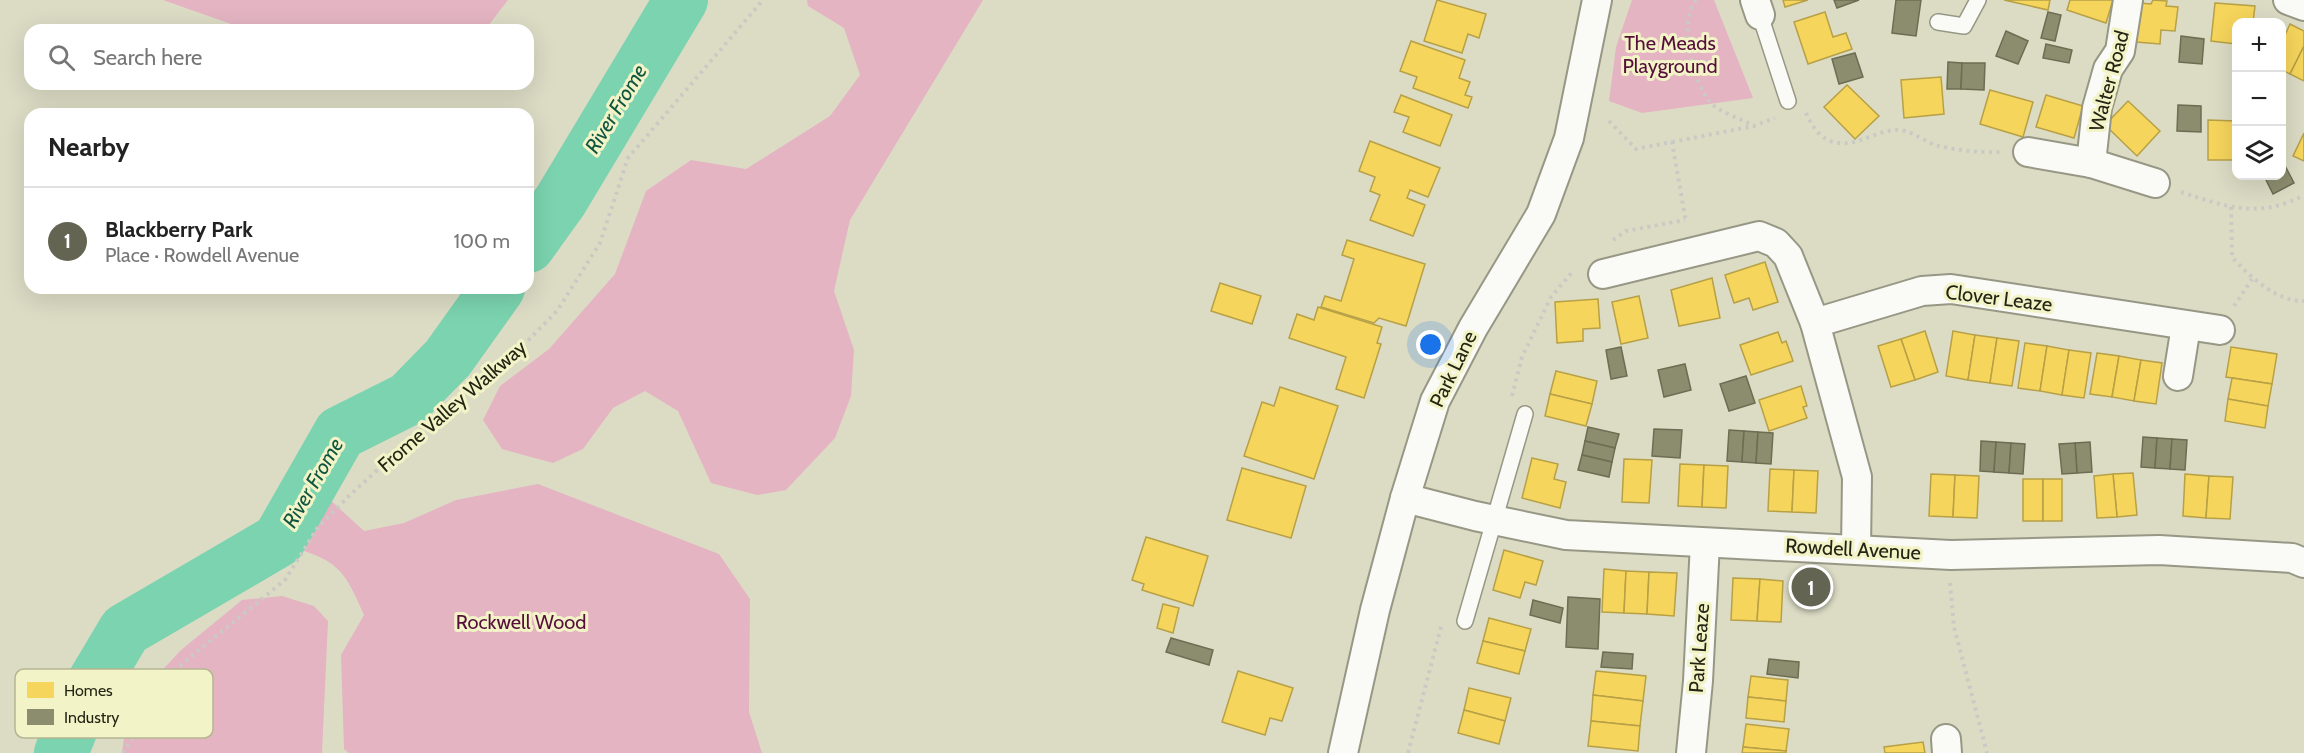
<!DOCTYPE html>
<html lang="en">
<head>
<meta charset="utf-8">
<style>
  :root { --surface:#fff; --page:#f2f2f2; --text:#222; --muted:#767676; --line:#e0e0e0; --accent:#646452 }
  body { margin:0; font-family:Cabin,sans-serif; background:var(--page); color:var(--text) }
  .controls { position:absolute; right:18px; top:18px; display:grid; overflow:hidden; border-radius:12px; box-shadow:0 6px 24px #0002 }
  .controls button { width:54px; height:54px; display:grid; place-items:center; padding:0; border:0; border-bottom:2px solid var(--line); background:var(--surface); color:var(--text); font:30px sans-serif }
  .you { position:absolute; left:1431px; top:345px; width:21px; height:21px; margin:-15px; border:4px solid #fff; border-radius:50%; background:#1a73e8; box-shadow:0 0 0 9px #1a73e833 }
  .badge { display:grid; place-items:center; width:39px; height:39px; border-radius:50%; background:var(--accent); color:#fff; font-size:20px; font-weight:700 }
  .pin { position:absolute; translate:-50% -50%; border:3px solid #fff; box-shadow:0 2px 6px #0006 }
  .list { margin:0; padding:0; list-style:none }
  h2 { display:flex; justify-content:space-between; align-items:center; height:78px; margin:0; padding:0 24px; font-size:26px }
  h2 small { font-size:20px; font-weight:400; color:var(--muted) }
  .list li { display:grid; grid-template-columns:39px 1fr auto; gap:18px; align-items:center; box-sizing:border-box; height:108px; padding:0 24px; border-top:2px solid var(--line) }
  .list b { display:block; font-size:22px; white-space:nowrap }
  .list p { margin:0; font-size:20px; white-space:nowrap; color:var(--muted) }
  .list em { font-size:20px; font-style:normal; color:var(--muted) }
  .icon { flex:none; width:33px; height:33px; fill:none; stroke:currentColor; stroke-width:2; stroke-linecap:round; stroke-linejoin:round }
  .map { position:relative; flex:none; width:2304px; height:753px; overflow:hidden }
  .search { position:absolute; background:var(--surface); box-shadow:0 6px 24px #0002; left:24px; top:24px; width:510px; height:66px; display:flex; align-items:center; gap:15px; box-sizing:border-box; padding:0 21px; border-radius:18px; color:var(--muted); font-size:22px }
  .panel { position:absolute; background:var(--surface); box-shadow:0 6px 24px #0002; left:24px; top:108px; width:510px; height:186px; border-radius:18px }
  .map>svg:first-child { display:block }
  .green { fill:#e4b4c2 }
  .homes { fill:#f6d55c; stroke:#b7a046; stroke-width:1.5 }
  .industry { fill:#8c8c6e; stroke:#6d6d53; stroke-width:1.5 }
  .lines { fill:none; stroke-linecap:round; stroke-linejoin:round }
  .river { stroke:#7bd3af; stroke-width:54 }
  .lane-casing { stroke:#979785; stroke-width:18 }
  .street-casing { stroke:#979785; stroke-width:32 }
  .path { stroke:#cacac4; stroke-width:4; stroke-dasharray:3 4.5; stroke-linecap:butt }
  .lane { stroke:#fafaf6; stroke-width:15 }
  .street { stroke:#fafaf6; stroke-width:28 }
  .labels { text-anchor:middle; stroke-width:6; stroke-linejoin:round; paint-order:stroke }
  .park-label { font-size:20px; fill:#560e3b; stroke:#f3f3c8 }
  .street-label { font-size:20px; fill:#242414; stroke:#f3f3c8 }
  .water-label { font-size:21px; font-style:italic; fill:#0f5641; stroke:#f3f3c8 }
  .key { fill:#f3f3c8; stroke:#b5b592; stroke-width:1.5 }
  .key-label { font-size:16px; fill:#242414 }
</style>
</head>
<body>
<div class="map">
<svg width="2304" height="753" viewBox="0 0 2304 753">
  <rect width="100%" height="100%" fill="#dcdcc5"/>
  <g class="green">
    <path d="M163 0H508L485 30H248Z"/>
    <path d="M807 0H983L850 220 834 291 854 350 851 396 835 438 786 490 757 495 711 483 678 411 645 391 613 408 583 449 553 463 502 449 483 420 500 386 549 349 615 274 646 191 691 160 746 169 830 116 860 75 844 28 808 6Z"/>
    <path d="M1632 0H1714L1753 98 1642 113 1609 101 1616 47Z"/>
    <path d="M538 484 719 554 750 599 749 712 762 753H349L344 749 341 655 364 615C343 566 337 561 286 545L309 506 328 498 364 531 404 523 456 500Z"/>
    <path d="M282 596 314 606 328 621 322 753H122L128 707 181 650 242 600Z"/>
  </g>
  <g class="homes">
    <path d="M1437 0 1486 14 1479 38 1468 34 1462 53 1424 41Z"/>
    <path d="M1783 0H1808L1785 7Z"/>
    <path d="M2004 0H2050L2048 10Z"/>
    <path d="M2070 0H2113L2106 23 2067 10Z"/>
    <path d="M2153 0 2167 1 2166 6 2178 7 2175 31 2161 30 2160 44 2136 42 2140 3 2151 4Z"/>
    <path d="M2215 3 2255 6 2253 22H2236V44L2211 41Z"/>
    <path d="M1825 12 1833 37 1846 33 1852 49 1808 64 1794 22Z"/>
    <path d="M2290 24 2304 31V46L2290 74 2282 70V42Z"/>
    <path d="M1411 41 1465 60 1459 78 1470 82 1465 95 1472 97 1468 108 1413 88 1417 77 1400 71Z"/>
    <path d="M2304 46V81L2290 74Z"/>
    <path d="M1941 77 1944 114 1904 118 1901 80Z"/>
    <path d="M1847 85 1879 116 1855 139 1824 107Z"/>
    <path d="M1990 90 2033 102 2023 137 1980 124Z"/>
    <path d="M1401 95 1452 115 1440 146 1403 132 1409 117 1394 112Z"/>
    <path d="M2046 95 2083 106 2074 138 2036 127Z"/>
    <path d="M2128 101 2160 131 2137 156 2105 125Z"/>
    <path d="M2208 120 2236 121V160H2208Z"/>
    <path d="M2304 133V161L2293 156Z"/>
    <path d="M1370 141 1440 168 1428 197 1410 190 1407 198 1425 205 1413 236 1370 220 1380 195 1370 191 1375 177 1359 171Z"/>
    <path d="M1347 240 1425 264 1406 326 1379 318 1374 323 1321 307 1325 296 1341 301 1354 259 1342 255Z"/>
    <path d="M1765 262 1778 302 1753 310 1749 298 1734 303 1725 275Z"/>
    <path d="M1712 278 1720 318 1679 326 1671 290Z"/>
    <path d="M1220 283 1261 296 1252 324 1211 311Z"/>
    <path d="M1639 296 1648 338 1621 344 1612 302Z"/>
    <path d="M1598 299 1600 328 1583 329V341L1557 343 1555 302Z"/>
    <path d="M1318 307 1382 327 1377 343 1381 344 1364 398 1336 389 1346 357 1289 338 1297 314 1314 320Z"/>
    <path d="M1925 331 1938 372 1915 380 1901 339Z"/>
    <path d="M1953 331 1975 335 1968 380 1946 376Z"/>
    <path d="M1778 332 1782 343 1786 341 1793 361 1751 375 1740 345Z"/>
    <path d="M1975 335 1997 338 1990 383 1968 380Z"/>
    <path d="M1997 338 2019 341 2012 386 1990 383Z"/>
    <path d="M1901 339 1915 380 1891 387 1878 346Z"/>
    <path d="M2025 343 2047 346 2040 391 2018 388Z"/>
    <path d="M2047 346 2069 350 2062 395 2040 391Z"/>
    <path d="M2231 347 2277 354 2272 384 2226 377Z"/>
    <path d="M2069 350 2091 353 2084 398 2062 395Z"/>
    <path d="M2097 353 2119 356 2112 397 2090 394Z"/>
    <path d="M2119 356 2141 360 2134 401 2112 397Z"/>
    <path d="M2141 360 2162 363 2156 404 2134 401Z"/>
    <path d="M1556 371 1597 381 1592 404 1550 394Z"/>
    <path d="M2232 378 2272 384 2268 406 2228 399Z"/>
    <path d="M1801 386 1807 406 1803 407 1807 418 1769 431 1759 400Z"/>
    <path d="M1280 387 1338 406 1314 479 1244 456 1262 402 1274 406Z"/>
    <path d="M1550 394 1592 404 1586 426 1545 416Z"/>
    <path d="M2228 399 2268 406 2265 428 2225 421Z"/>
    <path d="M1532 458 1558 464 1554 479 1566 482 1560 508 1522 498Z"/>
    <path d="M1624 459 1652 460 1649 503 1622 502Z"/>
    <path d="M1680 464 1704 465 1702 507 1678 506Z"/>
    <path d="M1704 465 1728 466 1726 508 1702 507Z"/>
    <path d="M1242 468 1306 486 1291 538 1227 520Z"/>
    <path d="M1770 469 1794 470 1792 512 1768 511Z"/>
    <path d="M1794 470 1818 471 1816 513 1792 512Z"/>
    <path d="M2133 473 2137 515 2117 517 2113 474Z"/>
    <path d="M1931 474 1955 475 1953 517 1929 516Z"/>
    <path d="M2113 474 2117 517 2097 518 2094 476Z"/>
    <path d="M2185 474 2209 476 2206 518 2183 516Z"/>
    <path d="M1955 475 1979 476 1977 518 1953 517Z"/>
    <path d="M2209 476 2233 477 2230 519 2206 518Z"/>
    <rect x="2023" y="479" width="20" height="42"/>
    <rect x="2043" y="479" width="19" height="42"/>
    <path d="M1146 537 1208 556 1193 606 1142 590 1144 584 1132 580Z"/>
    <path d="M1504 550 1543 561 1536 585 1525 582 1520 598 1493 590Z"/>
    <path d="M1604 569 1626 571 1624 613 1602 612Z"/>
    <path d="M1626 571 1649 572 1647 614 1624 613Z"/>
    <path d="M1649 572 1677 573 1674 616 1647 614Z"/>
    <path d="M1802 577 1820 578 1819 597 1801 596Z"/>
    <path d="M1733 578 1760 579 1757 621 1731 620Z"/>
    <path d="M1760 579 1783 581 1781 622 1757 621Z"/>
    <path d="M1163 604 1179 608 1173 633 1157 628Z"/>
    <path d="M1489 618 1531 629 1525 651 1483 641Z"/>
    <path d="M1483 641 1525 651 1519 674 1477 663Z"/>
    <path d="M1238 671 1293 688 1282 721 1270 718 1265 735 1222 722Z"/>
    <path d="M1596 671 1646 676 1643 701 1593 695Z"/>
    <path d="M1751 676 1788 680 1786 701 1748 697Z"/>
    <path d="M1469 688 1511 698 1505 721 1464 710Z"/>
    <path d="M1593 695 1643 701 1640 726 1591 721Z"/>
    <path d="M1748 697 1786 701 1784 722 1746 718Z"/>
    <path d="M1464 710 1505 721 1499 744 1458 733Z"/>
    <path d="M1591 721 1640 726 1638 751 1588 746Z"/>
    <path d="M1746 724 1789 729 1786 751 1743 747Z"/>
    <path d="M1923 742 1925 753H1885L1884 747Z"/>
    <path d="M1743 747 1786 751V753H1742Z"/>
  </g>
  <g class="industry">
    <path d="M1834 0H1859L1837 8Z"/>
    <path d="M1896 0H1921L1916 36 1892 33Z"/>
    <path d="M2048 12 2061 15 2055 41 2041 38Z"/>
    <path d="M2006 31 2028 41 2018 64 1996 56Z"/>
    <path d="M2181 36 2204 39 2202 64 2179 62Z"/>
    <path d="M2046 44 2072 50 2069 63 2043 58Z"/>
    <path d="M1855 53 1863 77 1839 84 1832 59Z"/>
    <path d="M1948 62 1962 63 1961 89H1947Z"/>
    <path d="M1962 63H1985L1984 90 1961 89Z"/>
    <path d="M2178 105 2201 106V132L2177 131Z"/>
    <path d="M2282 160 2294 183 2273 194 2264 176H2282Z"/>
    <path d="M1621 347 1627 376 1611 379 1606 350Z"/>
    <path d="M1685 364 1691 390 1664 397 1658 370Z"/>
    <path d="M1746 376 1755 403 1729 411 1720 384Z"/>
    <path d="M1588 427 1619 434 1615 448 1585 441Z"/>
    <path d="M1654 429 1682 430 1680 458 1652 456Z"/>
    <path d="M1729 430 1744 431 1742 462 1727 461Z"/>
    <path d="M1744 431 1758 432 1756 463 1742 462Z"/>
    <path d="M1758 432 1773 433 1771 464 1756 463Z"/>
    <path d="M2143 437 2157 438 2155 468 2141 467Z"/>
    <path d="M2157 438 2172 439 2170 469 2155 468Z"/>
    <path d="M2172 439 2187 440 2185 470 2170 469Z"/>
    <path d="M1585 441 1615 448 1612 462 1582 455Z"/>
    <path d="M1981 441 1996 442 1994 472 1980 471Z"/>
    <path d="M1996 442 2011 443 2009 473 1994 472Z"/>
    <path d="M2090 442 2092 472 2077 473 2075 443Z"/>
    <path d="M2011 443 2025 444 2023 474 2009 473Z"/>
    <path d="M2075 443 2077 473 2062 474 2059 444Z"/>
    <path d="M1582 455 1612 462 1609 477 1578 470Z"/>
    <path d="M1568 597 1600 599 1598 649 1566 647Z"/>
    <path d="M1533 600 1563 608 1560 623 1530 615Z"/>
    <path d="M1171 638 1213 650 1209 665 1166 652Z"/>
    <path d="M1603 652 1633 654 1632 669 1601 667Z"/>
    <path d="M1769 659 1799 662 1798 678 1767 674Z"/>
  </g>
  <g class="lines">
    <g class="river">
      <path d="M528 246 561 200 681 0"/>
      <path d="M61 753 81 704 125 630 279 540 340 433 408 399 448 358 498 288"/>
    </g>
    <defs>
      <g id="lane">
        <path d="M1760 15 1788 101"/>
        <path d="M1938 22 1964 26 1978 0"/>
        <path d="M1465 621 1525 414"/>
      </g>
      <g id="street">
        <path d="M1755 0 1760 15"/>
        <path d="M2288 0 2304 6"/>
        <path d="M2028 152 2091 163 2155 183"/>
        <path d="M2091 163 2097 108 2108 69 2120 51 2128 0"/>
        <path d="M1603 274 1759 236 1776 243 1788 256 1815 323 1857 477 1856 549"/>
        <path d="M1815 323 1922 291 1951 289 2220 330"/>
        <path d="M2178 376 2186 326"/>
        <path d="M1405 498 1475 516 1566 535 1951 555 2159 550 2292 558 2304 563"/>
        <path d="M1946 739 1947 753"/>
        <path d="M1343 753 1375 610 1405 498 1435 401 1473 328 1541 214 1569 138 1597 0"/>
        <path d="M1691 753 1698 681 1705 543"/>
      </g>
    </defs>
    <use href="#lane" class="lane-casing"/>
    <use href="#street" class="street-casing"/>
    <g class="path">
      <path d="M1696 0C1678 24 1692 78 1709 101 1718 112 1742 119 1754 126L1775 118"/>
      <path d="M1806 113C1812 125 1819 139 1834 142 1860 149 1879 125 1905 131 1916 134 1925 141 1935 145 1955 150 1980 153 2000 152"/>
      <path d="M1609 121 1636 149 1672 142 1686 222"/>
      <path d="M1672 142 1754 126"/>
      <path d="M2181 192C2226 207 2260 219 2304 195"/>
      <path d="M2231 207 2232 257C2249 276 2277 302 2304 301"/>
      <path d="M1613 240 1626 231 1685 220"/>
      <path d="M2234 306 2252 279"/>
      <path d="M1512 396 1522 357 1551 297 1574 270"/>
      <path d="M1950 583 1954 627 1987 753"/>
      <path d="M123 753 166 677 285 580 318 527 352 493 457 398 500 369 557 311 600 243 628 158 763 0"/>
      <path d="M1408 753 1442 623"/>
    </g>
    <use href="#lane" class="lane"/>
    <use href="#street" class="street"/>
  </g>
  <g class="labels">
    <g class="park-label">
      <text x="1670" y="50">The Meads<tspan x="1670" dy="23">Playground</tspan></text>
      <text x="521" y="629">Rockwell Wood</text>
    </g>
    <g class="street-label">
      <text transform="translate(2109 81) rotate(-75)" y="7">Walter Road</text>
      <text transform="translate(1999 298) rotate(7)" y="7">Clover Leaze</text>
      <text transform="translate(1453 369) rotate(-64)" y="7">Park Lane</text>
      <text transform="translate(452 406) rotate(-41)" y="7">Frome Valley Walkway</text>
      <text transform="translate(1853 549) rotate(3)" y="7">Rowdell Avenue</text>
      <text transform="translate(1699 648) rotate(-86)" y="7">Park Leaze</text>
    </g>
    <g class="water-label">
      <text transform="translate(616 109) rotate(-59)" y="7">River Frome</text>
      <text transform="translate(313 483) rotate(-60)" y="7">River Frome</text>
    </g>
  </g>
  <rect x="15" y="669" width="198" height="69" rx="9" class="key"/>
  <rect x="27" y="682" width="27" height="16" fill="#f6d55c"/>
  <rect x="27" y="709" width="27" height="16" fill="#8c8c6e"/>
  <g class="key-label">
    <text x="64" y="696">Homes</text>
    <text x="64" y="723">Industry</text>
  </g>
</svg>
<div class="controls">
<button>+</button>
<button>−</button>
<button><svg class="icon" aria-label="layers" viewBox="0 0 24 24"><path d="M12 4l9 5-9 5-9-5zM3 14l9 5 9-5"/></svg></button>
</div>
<div class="you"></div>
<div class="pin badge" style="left:1811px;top:587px">1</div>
<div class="search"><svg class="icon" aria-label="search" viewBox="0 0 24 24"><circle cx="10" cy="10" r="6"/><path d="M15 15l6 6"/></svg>Search here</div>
<section class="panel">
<h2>Nearby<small></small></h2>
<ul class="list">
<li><span class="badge">1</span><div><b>Blackberry Park</b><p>Place · Rowdell Avenue</p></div><em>100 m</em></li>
</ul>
</section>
</div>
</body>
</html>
